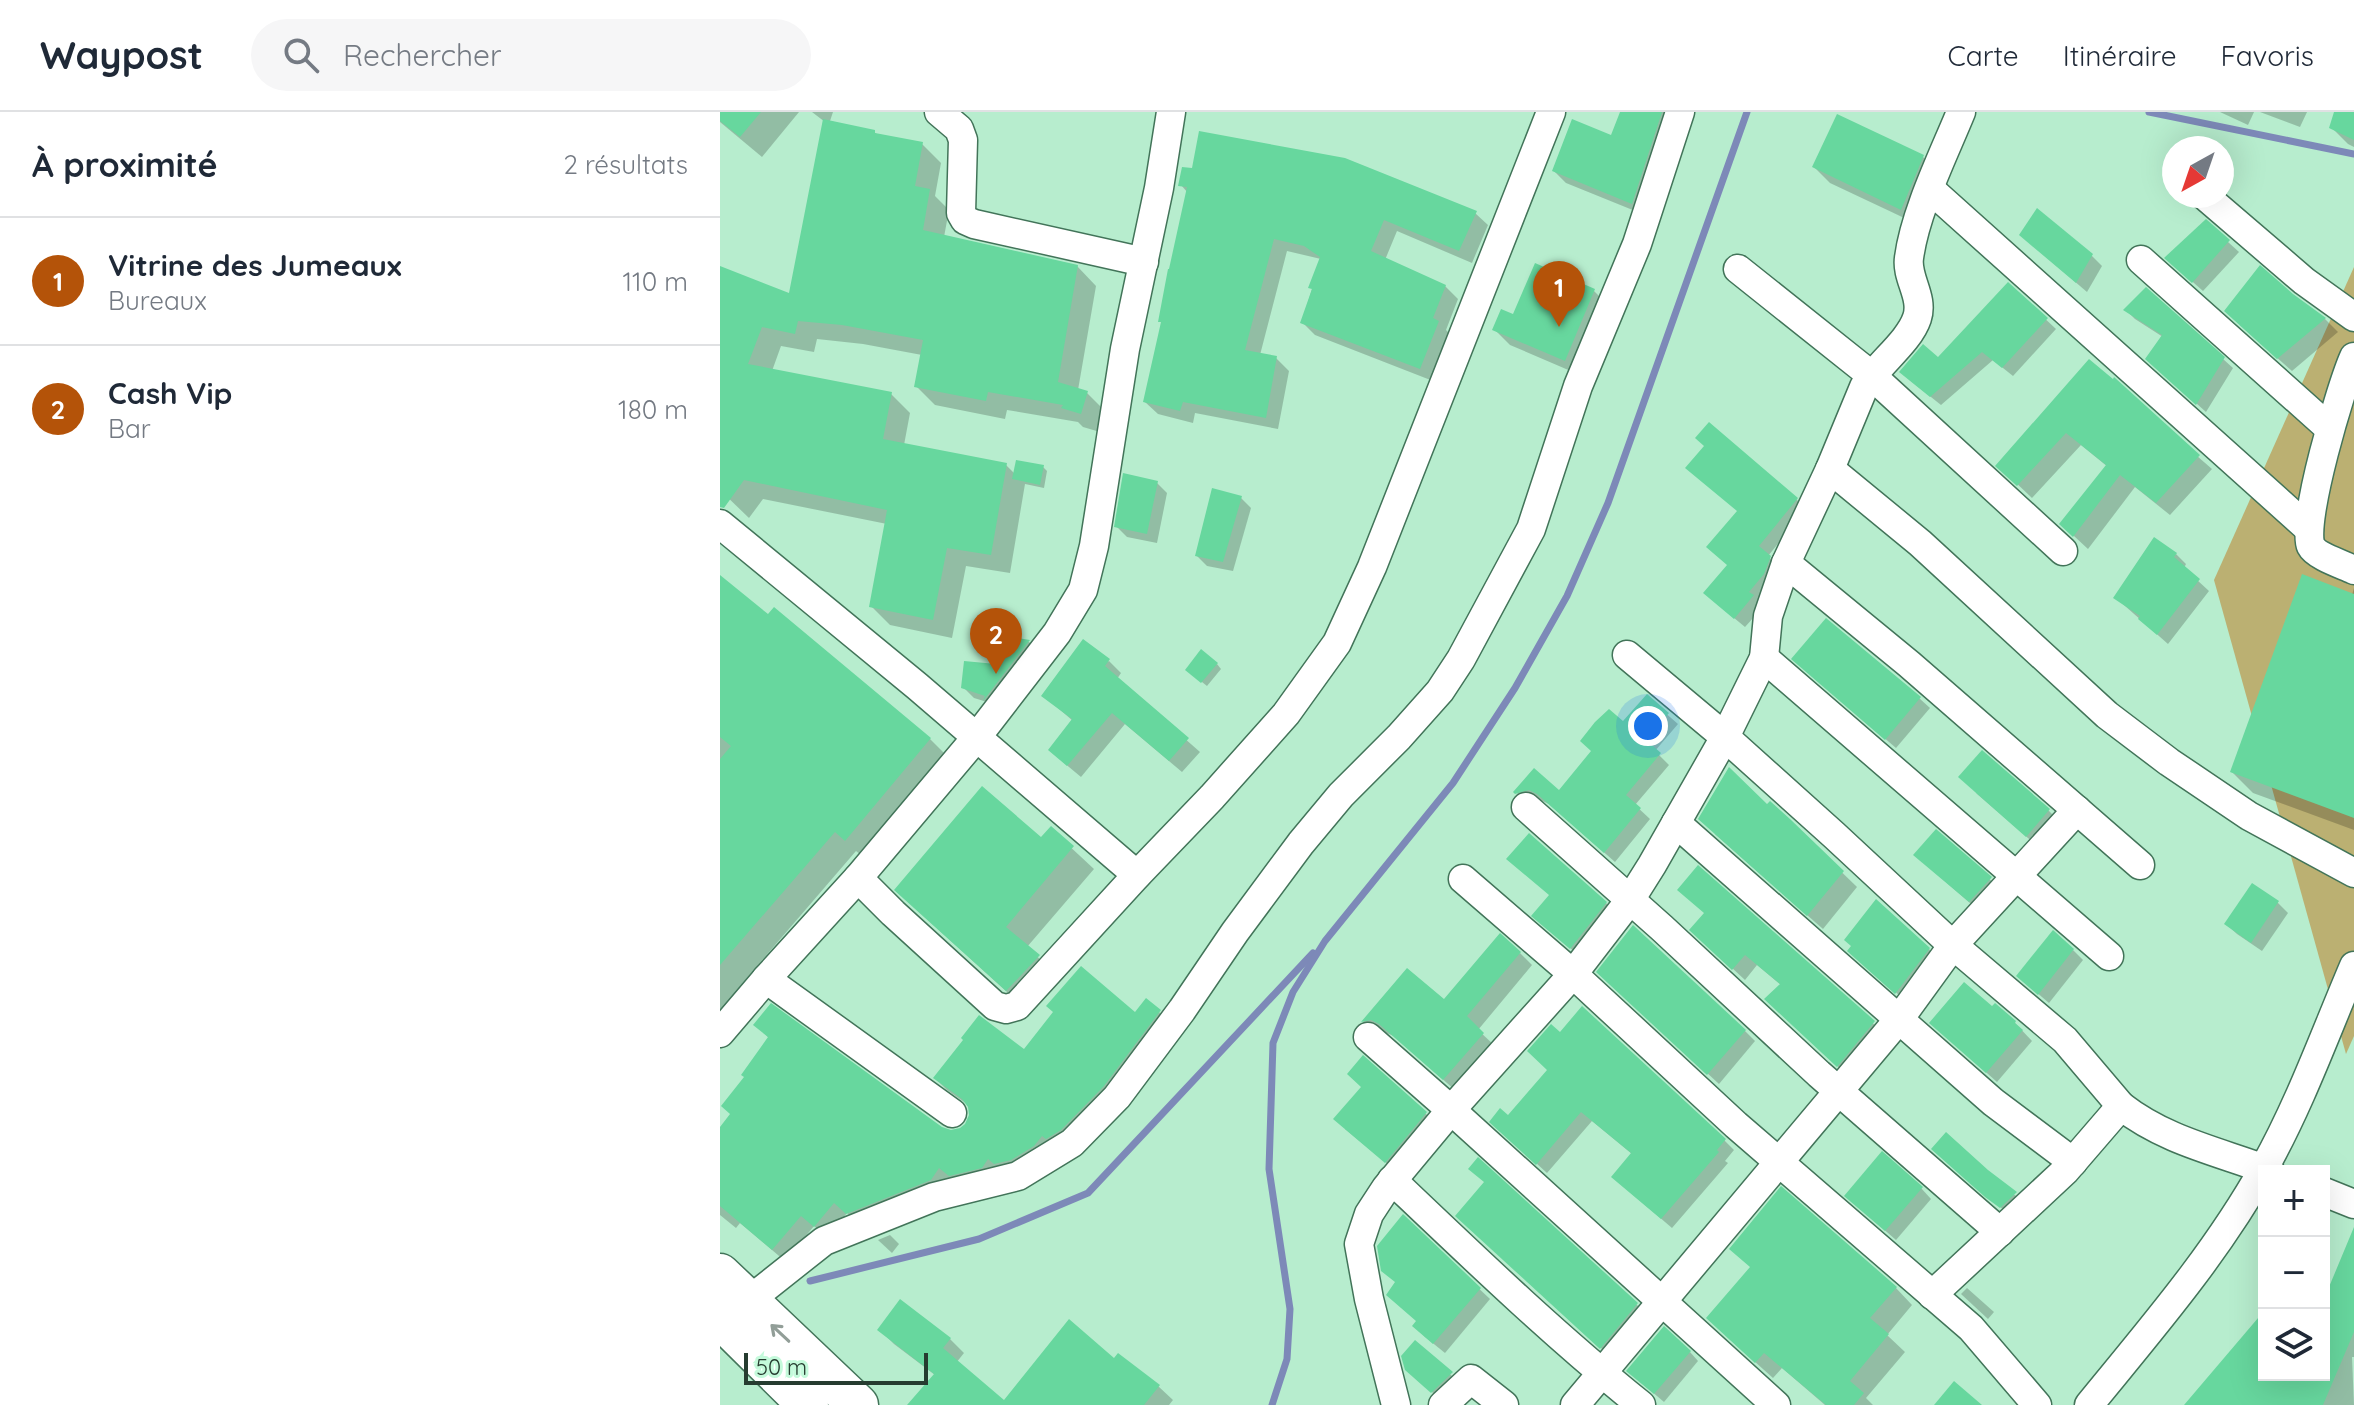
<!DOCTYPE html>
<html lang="fr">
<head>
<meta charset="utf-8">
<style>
  :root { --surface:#fff; --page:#f6f6f7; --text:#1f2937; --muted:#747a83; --line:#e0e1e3; --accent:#b45309 }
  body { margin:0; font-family:Quicksand,sans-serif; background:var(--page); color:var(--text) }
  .controls { position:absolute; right:24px; bottom:24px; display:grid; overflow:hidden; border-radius:0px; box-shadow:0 8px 32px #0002 }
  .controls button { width:72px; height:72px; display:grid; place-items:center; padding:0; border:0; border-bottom:2px solid var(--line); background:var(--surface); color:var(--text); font:40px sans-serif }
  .compass { position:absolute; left:1442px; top:24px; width:72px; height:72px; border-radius:50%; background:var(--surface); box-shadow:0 8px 32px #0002; rotate:220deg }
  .scale { position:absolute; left:24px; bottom:20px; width:184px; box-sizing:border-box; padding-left:8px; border:4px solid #263c30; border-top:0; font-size:22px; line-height:28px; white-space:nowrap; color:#263c30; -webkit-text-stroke:6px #c4fadb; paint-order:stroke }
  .you { position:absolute; left:928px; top:614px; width:28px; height:28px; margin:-20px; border:6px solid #fff; border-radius:50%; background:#1a73e8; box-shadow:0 0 0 12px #1a73e833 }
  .badge { display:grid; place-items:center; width:52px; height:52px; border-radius:50%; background:var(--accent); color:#fff; font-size:26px; font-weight:700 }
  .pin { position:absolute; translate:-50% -66px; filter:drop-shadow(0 2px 4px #0008) }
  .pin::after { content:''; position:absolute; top:42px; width:28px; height:24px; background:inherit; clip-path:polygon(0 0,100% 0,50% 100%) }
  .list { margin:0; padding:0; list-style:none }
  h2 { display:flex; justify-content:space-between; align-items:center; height:104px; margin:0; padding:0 32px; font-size:34px }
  h2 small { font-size:26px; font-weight:400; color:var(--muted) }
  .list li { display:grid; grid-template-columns:52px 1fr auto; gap:24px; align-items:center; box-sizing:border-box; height:128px; padding:0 32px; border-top:2px solid var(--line) }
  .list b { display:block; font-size:30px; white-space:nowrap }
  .list p { margin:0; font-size:26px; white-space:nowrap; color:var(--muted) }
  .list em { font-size:26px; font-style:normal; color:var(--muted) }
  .icon { flex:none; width:44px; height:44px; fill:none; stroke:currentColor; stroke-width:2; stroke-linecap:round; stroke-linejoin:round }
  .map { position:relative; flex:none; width:1634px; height:1293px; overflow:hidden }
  header { display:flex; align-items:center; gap:48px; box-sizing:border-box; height:112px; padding:0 40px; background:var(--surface); border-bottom:2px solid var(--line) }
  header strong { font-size:38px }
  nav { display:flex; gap:44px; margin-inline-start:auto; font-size:28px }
  .search { width:560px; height:72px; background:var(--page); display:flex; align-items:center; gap:20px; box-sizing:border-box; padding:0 28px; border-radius:44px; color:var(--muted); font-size:30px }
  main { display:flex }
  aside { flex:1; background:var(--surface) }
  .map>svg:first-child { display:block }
  .green { fill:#bbb072 }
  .shadow { fill:#0003 }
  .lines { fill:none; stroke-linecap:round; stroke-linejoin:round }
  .stream { stroke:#7d89b8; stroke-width:7 }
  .building { fill:#67d79e }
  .street-casing { stroke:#427459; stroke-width:31 }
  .secondary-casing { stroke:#427459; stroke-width:43 }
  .street { stroke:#fff; stroke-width:28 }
  .secondary { stroke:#fff; stroke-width:40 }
  .oneway { stroke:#929e98 }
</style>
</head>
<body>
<header>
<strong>Waypost</strong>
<div class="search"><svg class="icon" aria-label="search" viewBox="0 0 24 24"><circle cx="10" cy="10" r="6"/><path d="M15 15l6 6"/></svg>Rechercher</div>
<nav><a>Carte</a><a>Itinéraire</a><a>Favoris</a></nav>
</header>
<main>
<aside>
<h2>À proximité<small>2 résultats</small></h2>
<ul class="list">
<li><span class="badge">1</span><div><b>Vitrine des Jumeaux</b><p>Bureaux</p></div><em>110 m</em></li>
<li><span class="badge">2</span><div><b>Cash Vip</b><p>Bar</p></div><em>180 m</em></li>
</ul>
</aside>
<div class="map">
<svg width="1634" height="1293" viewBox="0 0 1634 1293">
  <rect width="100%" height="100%" fill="#b7edce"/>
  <path class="green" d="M1634 155V924L1626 942 1494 468Z"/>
  <g class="shadow">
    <path d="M0 0H79L42 45 0 10Z"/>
    <path d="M92 0H113L110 9 154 20 158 23 202 32 221 51 215 84 229 98 224 125 357 154 376 174 358 278 367 281 386 300 380 320 363 315 358 310 287 298 285 307 215 293 196 274 202 243 143 232 97 227 94 240 61 234 52 259 171 282 190 301 184 333 286 353 295 362 323 355 327 359 324 376 305 372 290 461 246 454 232 526 170 513 151 494 167 412 43 387 29 406 0 378V155L70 184 105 10Z"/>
    <path d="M902 0H961L925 103 846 71 834 59 892 25Z"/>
    <path d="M1500 0H1534L1528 13Z"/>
    <path d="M1540 0H1587L1580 15Z"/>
    <path d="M1616 0H1634V35L1628 32 1612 16Z"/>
    <path d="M1203 45 1219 61 1197 112 1110 71 1094 55Z"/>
    <path d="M461 73 755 101 768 113 752 151 677 119 665 148 725 174 738 187 726 218 731 223 713 269 595 223 582 210 601 147 567 139 540 243 556 246 569 259 558 317 475 301 473 311 438 302 425 290 443 212 440 209 468 81Z"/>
    <path d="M1486 110 1519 140 1483 179 1457 156Z"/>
    <path d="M1312 133 1372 144 1382 154 1367 180Z"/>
    <path d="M1288 172 1336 217 1293 264 1273 248 1221 293 1191 269 1218 247Z"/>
    <path d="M874 179 889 194 860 263 790 233 774 217 794 205Z"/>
    <path d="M1572 184 1605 207 1618 220 1572 259 1520 213Z"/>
    <path d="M1406 198 1503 247 1513 256 1486 300 1437 256 1443 225 1415 207Z"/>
    <path d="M1369 250 1492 357 1450 403 1415 375 1368 437 1341 412 1388 355 1361 333 1312 386 1292 367Z"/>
    <path d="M986 334 1076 387 1086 397 1048 444 1060 456 1043 495 1025 515 996 491 1009 454 1018 400Z"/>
    <path d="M437 371 447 381 437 431 407 425 396 414Z"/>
    <path d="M521 386 531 396 513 459 487 454 477 444Z"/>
    <path d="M1456 442 1466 452 1464 456 1489 479 1448 532 1396 486Z"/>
    <path d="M0 466 210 627 230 647 147 748 136 739 0 897Z"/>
    <path d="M1634 476V718L1533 681 1512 660 1632 483Z"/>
    <path d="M286 526 309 530 319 540 267 590 254 586 243 575 277 554Z"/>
    <path d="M389 549 401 561 397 567 480 640 462 660 405 612 361 665 343 650 353 609 323 583Z"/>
    <path d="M497 552 501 557 487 574 472 562Z"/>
    <path d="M1084 557 1199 586 1210 596 1176 636Z"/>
    <path d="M927 585 958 612 935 639 949 653 915 693 930 707 895 750 829 692 820 688 807 691 796 680 814 659 840 680Z"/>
    <path d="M1256 681 1328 698 1344 714 1323 739Z"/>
    <path d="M1048 695 1068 708 1137 775 1103 817 995 722Z"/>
    <path d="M331 717 374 757 307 835 340 866 308 899 197 798 322 728Z"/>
    <path d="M1216 719 1286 782 1266 805 1212 758Z"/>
    <path d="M978 756 1165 922 1129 965 1058 899 1061 873 1037 853 1025 868 984 830 986 802Z"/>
    <path d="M1533 774 1558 791 1568 801 1542 839 1517 822 1506 812Z"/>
    <path d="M886 791 896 802 862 846 824 814Z"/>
    <path d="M1209 837 1219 847 1187 890 1140 849Z"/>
    <path d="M1353 838 1363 848 1329 891 1309 874Z"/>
    <path d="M800 841 812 853 758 918 775 934 736 979 674 924 664 920 655 922 643 910 687 859 725 889Z"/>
    <path d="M889 870 1025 919 1035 929 999 972Z"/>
    <path d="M1272 897 1295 911 1312 929 1277 970 1222 921Z"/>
    <path d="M439 900 451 912 353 1029 243 1075 232 1066 223 1080 140 1113 127 1101 107 1125 94 1114 65 1149 20 1111 16 1116 0 1103V1018L12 1003 26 965 49 926 36 913 221 1017 231 1020 241 1018 247 1013 251 1004 250 994 227 978 215 966 304 940 416 903Z"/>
    <path d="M841 922 1004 1028 1014 1038 1005 1049 1008 1051 952 1116 903 1074 912 1042 872 1009 827 1061 782 1020 789 1006 829 958Z"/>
    <path d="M643 946 716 1011 676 1059 625 1017 643 975Z"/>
    <path d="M1224 1047 1266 1060 1306 1092 1292 1105Z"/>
    <path d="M758 1048 929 1204 893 1247 750 1116 766 1071Z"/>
    <path d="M1201 1076 1211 1087 1176 1128 1137 1094Z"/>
    <path d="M683 1105 770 1187 725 1241 704 1224 698 1210Z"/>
    <path d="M170 1123 179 1132 172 1141 158 1128Z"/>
    <path d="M1634 1123V1245H1632L1634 1293H1467L1544 1202V1263H1604V1192Z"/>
    <path d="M1031 1156 1176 1176 1192 1193 1167 1223 1185 1240 1146 1286 1153 1293H1105L1062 1256 1053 1266 1005 1223Z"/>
    <path d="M1247 1176 1274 1200 1268 1207 1241 1182Z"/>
    <path d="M160 1218 230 1227 244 1241 236 1251 284 1291 395 1249 438 1274 453 1288 449 1293H203L215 1263 174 1232Z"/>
    <path d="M695 1231 741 1272 723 1289 697 1268Z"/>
    <path d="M970 1240 978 1249 944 1290 917 1267Z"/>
  </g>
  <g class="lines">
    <g class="stream">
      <path d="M1429 0 1634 42"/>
      <path d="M90 1169 259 1127 368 1081 593 841"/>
      <path d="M552 1293 567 1247 570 1197 549 1057 553 931 573 880 605 829 733 671 795 576 847 484 888 391 1027 0"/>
    </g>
  </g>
  <g class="building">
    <path d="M0 0H41L20 25 0 9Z"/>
    <path d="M900 0H942L912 92 832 59 852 7 891 23Z"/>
    <path d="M1614 0H1634V28L1609 16Z"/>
    <path d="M1117 2 1204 43 1181 98 1092 55Z"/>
    <path d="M103 7 155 18V21L203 30 195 74 210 77 203 118 358 153 338 270 368 279 361 302 341 296 343 293 268 280 266 289 194 275 203 228 122 213 78 209 75 222 42 215 28 252 172 280 163 327 287 351 271 443 227 436 213 508 149 495 167 398 24 368 4 396 0 395V154L69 181Z"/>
    <path d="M479 19 625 46 757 99 739 139 664 108 651 139 726 173 713 206 719 209 700 257 580 211 592 177 588 176 600 145 584 134 554 127 525 238 557 244 546 306 463 290 460 299 423 290 441 210H438L448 157H449L467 75 458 74 462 55 472 56Z"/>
    <path d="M1317 96 1373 142 1356 171 1299 123Z"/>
    <path d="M1486 107 1510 128 1472 171 1444 146Z"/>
    <path d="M815 151 875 177 845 249 772 218 781 197 793 202Z"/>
    <path d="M1540 153 1573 182 1606 206 1557 247 1504 199Z"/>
    <path d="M1288 170 1328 206 1282 256 1262 240 1210 285 1179 260 1203 232 1218 245Z"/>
    <path d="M1426 175 1505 245 1476 293 1425 247 1442 223 1403 198Z"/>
    <path d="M1369 247 1393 267 1394 265 1480 343 1436 391 1400 363 1353 425 1339 412 1386 353 1346 321 1297 374 1275 354Z"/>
    <path d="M989 310 1078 386 1039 434 1051 444 1044 462 1029 480 1034 483 1014 507 983 481 1007 453 986 435 1017 399 965 356 984 334 975 326Z"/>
    <path d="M296 348 324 353 320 373 292 367Z"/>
    <path d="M403 361 438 369 427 422 394 415Z"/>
    <path d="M492 376 522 384 503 450 475 444Z"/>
    <path d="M1434 425 1457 441 1454 445 1480 467 1437 523 1418 507 1420 504 1393 486Z"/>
    <path d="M1582 462 1634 482V706L1510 660Z"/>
    <path d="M0 463 48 502 54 495 211 626 125 729 115 720 0 853V647L11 634 0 625Z"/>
    <path d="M1106 506 1201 585 1165 628 1071 547Z"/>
    <path d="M285 524 310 528 263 589 265 584 241 576 244 549 276 552Z"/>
    <path d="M363 527 390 547 385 554 469 626 449 649 392 601 347 654 328 638 352 607 321 584Z"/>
    <path d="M481 537 498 551 481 571 465 558Z"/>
    <path d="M927 582 949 601 926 628 941 641 906 683 921 696 884 741 817 682 809 678 795 682 793 680 814 656 839 678 871 639 860 629 875 610 889 597 903 609Z"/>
    <path d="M1262 638 1330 697 1306 725 1238 665Z"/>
    <path d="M1009 655 1047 692 1050 689 1070 707 1124 759 1087 804 978 707Z"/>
    <path d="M262 674 321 725 331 714 354 734 286 815 320 843 286 879 174 778Z"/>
    <path d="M1216 717 1272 765 1249 790 1193 743Z"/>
    <path d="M809 721 887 790 850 837 811 804 829 783 786 747Z"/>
    <path d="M978 753 1155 909 1117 955 1044 887 1060 872 1025 843 1012 858 969 818 984 801 957 778Z"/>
    <path d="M1532 771 1559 789 1531 831 1504 812Z"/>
    <path d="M1156 787 1210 836 1175 882 1127 839 1131 834 1124 828Z"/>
    <path d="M913 813 1026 918 987 963 876 860Z"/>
    <path d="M1333 818 1354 837 1318 883 1296 864Z"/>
    <path d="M780 821 801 840 747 904 764 921 723 968 659 912 651 908 641 910 687 856 724 887Z"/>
    <path d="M361 854 415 900 426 886 441 898 384 974 341 1018 326 1027 322 1024 314 1034 291 1048 274 1052 268 1047 262 1056 229 1064 219 1056 211 1068 126 1102 114 1091 94 1115 81 1104 52 1138 0 1094V1015L10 1002 1 994 24 965 21 963 48 925 33 913 51 891 222 1015 231 1018 240 1016 245 1012 249 1003 248 995 242 987 213 966 243 928 241 926 259 903 304 937 333 900 326 894Z"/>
    <path d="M1244 870 1272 894 1275 891 1296 909 1295 911 1303 918 1266 961 1209 911Z"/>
    <path d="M862 894 1006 1027 997 1038 999 1040 941 1107 891 1065 911 1041 861 1000 816 1053 769 1010 780 996 788 1003 827 958 807 939 831 912 840 920Z"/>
    <path d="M643 943 707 1000 665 1051 613 1007 641 975 627 962Z"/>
    <path d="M1226 1020 1268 1058 1297 1080 1280 1096 1265 1085 1211 1037Z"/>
    <path d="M1162 1039 1203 1075 1165 1119 1124 1084Z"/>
    <path d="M758 1045 918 1191 880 1237 735 1104 764 1070 748 1057Z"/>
    <path d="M1061 1074 1177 1175 1150 1206 1169 1222 1130 1269 1144 1281 1134 1293H1106L1044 1241 1035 1251 986 1206 1030 1155 1009 1137Z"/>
    <path d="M683 1102 761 1176 713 1232 692 1214 696 1209 666 1183 675 1170 661 1159 657 1134Z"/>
    <path d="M1634 1115V1220L1603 1293H1464L1544 1199V1263H1604V1187Z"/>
    <path d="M180 1187 231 1226 223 1236 284 1288 349 1207 394 1246 398 1241 440 1273 424 1293H187L214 1262 157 1218Z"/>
    <path d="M944 1214 971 1239 934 1282 906 1259Z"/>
    <path d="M695 1228 733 1260 711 1281 685 1258 681 1244Z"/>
    <path d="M1234 1269 1262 1293H1214Z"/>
  </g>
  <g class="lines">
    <defs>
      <g id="street">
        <path d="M219 0 239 17 243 28 241 101 245 108 254 112 424 150"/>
        <path d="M1210 77 1589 417"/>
        <path d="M1485 84 1584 169 1634 205"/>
        <path d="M1421 148 1609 316"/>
        <path d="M1018 157 1151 263 1343 439"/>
        <path d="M1634 245C1622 271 1580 412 1591 434 1596 444 1624 453 1634 458"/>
        <path d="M1110 357 1200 431 1387 603 1449 650 1529 704 1634 761"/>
        <path d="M0 412 197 574 417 763"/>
        <path d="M1066 451 1189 552 1420 753"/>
        <path d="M907 543 1005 625 1114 723 1227 828 1345 928 1401 994"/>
        <path d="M1044 546 1389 844"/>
        <path d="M806 695 942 816 1099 962 1280 1120"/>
        <path d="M956 711 1273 990 1353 1050"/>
        <path d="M138 766 173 801 275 894 286 897 297 894 417 763 492 685 566 602 617 531 652 455 831 0"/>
        <path d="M743 767 853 862 1016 1013 1251 1216 1317 1293"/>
        <path d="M46 867 232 1001"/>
        <path d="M0 921 46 867 138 766 256 626 337 521 363 478 374 434 405 237 439 76 451 0"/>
        <path d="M648 925 731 998 1056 1293"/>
        <path d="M672 1068C753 1145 834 1223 921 1293"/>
        <path d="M1604 1080 1634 1092"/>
        <path d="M1212 1183 1345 1059 1401 994C1446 1029 1497 1039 1550 1059"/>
        <path d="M27 1190 104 1129 214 1085 298 1064 352 1031 397 985 462 898 515 820 581 731 621 683 679 625 720 579 741 547 811 417 858 274 917 132 960 0"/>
        <path d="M676 1293 649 1187 639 1132 649 1102 666 1076 731 998 853 862 910 788 932 753 1005 625 1044 546 1048 504 1066 451 1110 357 1144 275C1158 252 1189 230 1197 206 1204 185 1186 166 1189 146 1195 100 1223 44 1241 0"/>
        <path d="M723 1293 751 1267 784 1293"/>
        <path d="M855 1293 1180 906 1233 833 1357 698"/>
        <path d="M1369 1293C1431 1217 1496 1142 1544 1056 1580 992 1605 922 1634 854"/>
      </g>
      <g id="secondary">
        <path d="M0 1162 138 1293"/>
        <path d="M0 1206 88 1293"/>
      </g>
    </defs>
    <use href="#street" class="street-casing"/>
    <use href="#secondary" class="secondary-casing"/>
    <use href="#street" class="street"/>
    <use href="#secondary" class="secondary"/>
  </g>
  <defs><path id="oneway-shaft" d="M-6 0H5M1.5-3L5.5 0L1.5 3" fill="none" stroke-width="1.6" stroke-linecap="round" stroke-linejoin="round" transform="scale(2)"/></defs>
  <use class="oneway" href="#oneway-shaft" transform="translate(60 1221) rotate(-137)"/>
</svg>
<div class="controls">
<button>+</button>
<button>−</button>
<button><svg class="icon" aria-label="layers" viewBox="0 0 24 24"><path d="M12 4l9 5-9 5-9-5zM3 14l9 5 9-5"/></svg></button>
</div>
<svg class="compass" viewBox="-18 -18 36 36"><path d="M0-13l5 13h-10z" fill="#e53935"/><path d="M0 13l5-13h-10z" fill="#747a83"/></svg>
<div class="scale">50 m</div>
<div class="you"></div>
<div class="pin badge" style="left:839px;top:215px">1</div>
<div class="pin badge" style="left:276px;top:562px">2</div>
</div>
</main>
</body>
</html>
